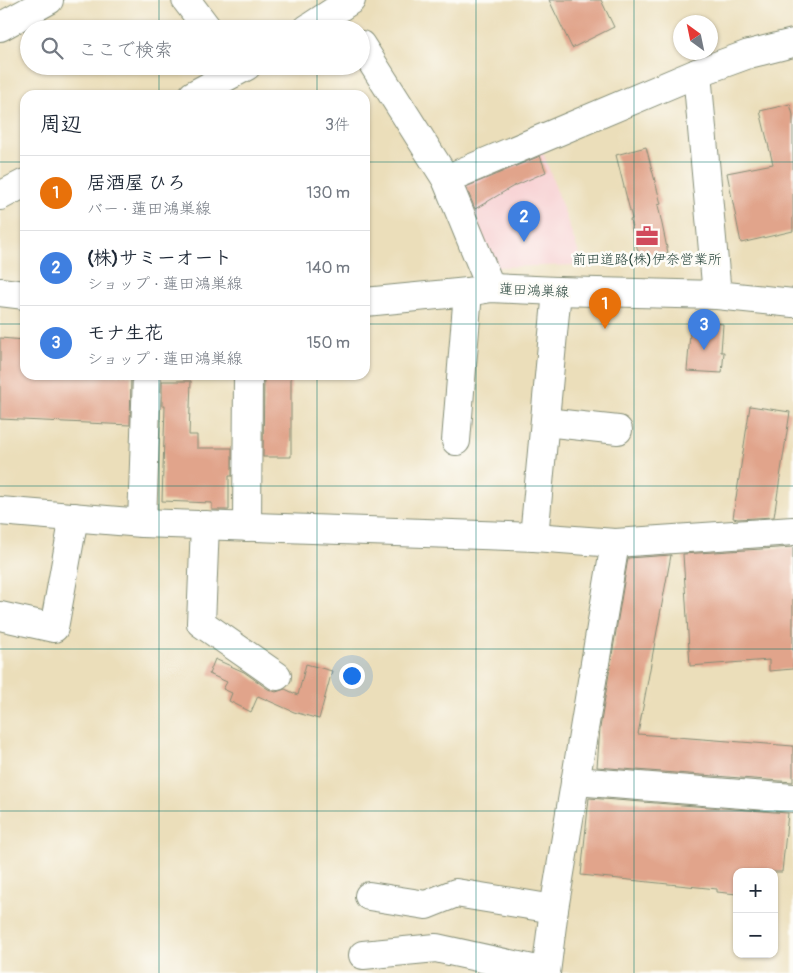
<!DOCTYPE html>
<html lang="ja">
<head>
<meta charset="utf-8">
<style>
  :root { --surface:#fff; --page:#f6f6f7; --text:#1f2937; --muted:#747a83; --line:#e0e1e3; --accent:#d1495b }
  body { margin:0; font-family:Pangolin,"Klee One",sans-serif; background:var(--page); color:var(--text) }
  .controls { position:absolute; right:15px; bottom:15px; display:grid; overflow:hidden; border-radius:10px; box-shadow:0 1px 4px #0004 }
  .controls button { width:45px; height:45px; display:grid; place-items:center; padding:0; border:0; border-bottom:1px solid var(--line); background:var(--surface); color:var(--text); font:25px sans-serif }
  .compass { position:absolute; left:673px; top:15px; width:45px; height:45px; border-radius:50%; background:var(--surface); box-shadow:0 1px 4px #0004; rotate:327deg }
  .you { position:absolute; left:351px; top:675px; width:18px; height:18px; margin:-12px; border:4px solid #fff; border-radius:50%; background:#1a73e8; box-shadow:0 0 0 8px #1a73e833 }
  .badge { display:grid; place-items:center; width:32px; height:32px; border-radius:50%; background:var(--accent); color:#fff; font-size:16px; font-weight:700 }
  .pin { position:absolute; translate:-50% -41px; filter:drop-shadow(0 1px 2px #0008) }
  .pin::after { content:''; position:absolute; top:26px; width:18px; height:15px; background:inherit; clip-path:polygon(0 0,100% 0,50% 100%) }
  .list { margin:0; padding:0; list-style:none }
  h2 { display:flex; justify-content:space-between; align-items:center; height:65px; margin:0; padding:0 20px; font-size:21px }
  h2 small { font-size:16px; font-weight:400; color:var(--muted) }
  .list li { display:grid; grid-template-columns:32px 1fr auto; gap:15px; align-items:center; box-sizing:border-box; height:75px; padding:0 20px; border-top:1px solid var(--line) }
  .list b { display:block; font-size:19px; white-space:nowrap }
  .list p { margin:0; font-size:16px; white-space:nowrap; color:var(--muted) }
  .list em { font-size:16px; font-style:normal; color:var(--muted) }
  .icon { flex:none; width:28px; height:28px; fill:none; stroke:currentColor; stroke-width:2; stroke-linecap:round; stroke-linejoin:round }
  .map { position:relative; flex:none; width:793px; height:973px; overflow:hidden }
  .search { position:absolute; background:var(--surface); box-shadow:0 1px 4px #0004; left:20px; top:20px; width:350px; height:55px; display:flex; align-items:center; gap:12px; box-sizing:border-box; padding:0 18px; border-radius:28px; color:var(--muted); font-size:19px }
  .panel { position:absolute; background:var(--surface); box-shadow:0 1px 4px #0004; left:20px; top:90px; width:350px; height:290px; border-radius:15px }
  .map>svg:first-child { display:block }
  .built { fill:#f7cfd1 }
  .building { fill:#e1a48b }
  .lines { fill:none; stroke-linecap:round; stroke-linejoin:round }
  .minor-casing { stroke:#858e77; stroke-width:30 }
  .major-casing { stroke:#858e77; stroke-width:30 }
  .minor { stroke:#fff; stroke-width:28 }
  .major { stroke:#fff; stroke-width:28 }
  .grid { fill:none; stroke:#0f766e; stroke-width:1; stroke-opacity:0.55 }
  .labels { text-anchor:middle; stroke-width:5; stroke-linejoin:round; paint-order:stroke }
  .poi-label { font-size:14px; fill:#1f3d34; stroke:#fdfcf7 }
  .street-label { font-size:14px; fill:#1f3d34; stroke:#fdfcf7 }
</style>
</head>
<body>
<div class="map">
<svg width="793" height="973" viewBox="0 0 793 973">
  <rect width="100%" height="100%" fill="#fdfcf7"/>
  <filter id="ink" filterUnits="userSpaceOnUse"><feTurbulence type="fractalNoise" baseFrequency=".02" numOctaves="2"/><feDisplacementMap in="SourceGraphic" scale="10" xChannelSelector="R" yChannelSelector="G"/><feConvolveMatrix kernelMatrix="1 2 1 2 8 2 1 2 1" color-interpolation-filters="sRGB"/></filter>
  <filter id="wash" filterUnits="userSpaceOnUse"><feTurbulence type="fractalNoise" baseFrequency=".0096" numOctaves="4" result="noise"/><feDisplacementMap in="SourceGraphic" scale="20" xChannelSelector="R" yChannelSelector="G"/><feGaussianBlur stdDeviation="1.12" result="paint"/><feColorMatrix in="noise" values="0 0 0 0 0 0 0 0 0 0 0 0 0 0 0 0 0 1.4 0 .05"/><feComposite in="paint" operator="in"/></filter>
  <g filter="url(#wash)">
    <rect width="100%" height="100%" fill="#ebdeba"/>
    <path class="built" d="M542 149 583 265 492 267 461 182Z"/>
    <g id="blocks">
      <g class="building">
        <path d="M549 0H601L614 27 572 48Z"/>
        <path d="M790 104 793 115V231L741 243 727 173 773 164 760 111Z"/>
        <path d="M646 147 661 204 658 205 668 253 640 259 630 220 632 219 616 155Z"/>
        <path d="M540 156 546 172 512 187 475 209 466 187Z"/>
        <path d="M691 321 723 324 721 352H724L722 373 687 371Z"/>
        <path d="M0 338 25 340V375H131L130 425 0 419Z"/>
        <path d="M264 375H291V457H263Z"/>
        <path d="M162 381H191L189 435H197V448H232V476H229V510H212V503L162 501 165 406H162Z"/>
        <path d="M750 406 790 412 774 517 738 519 733 518Z"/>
        <path d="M793 547V669L769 671V660L690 666 683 554Z"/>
        <path d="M671 555 638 734 793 746V782L597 767 600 728 628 558Z"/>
        <path d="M215 659 244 672 268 689 276 692 285 689 298 695 306 664 332 671 319 719 294 712 258 696 251 712 229 701 232 693 223 689 227 682 209 674Z"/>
        <path d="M589 798 788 813 782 872H737V894L717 892V889L581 875Z"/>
      </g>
    </g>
  </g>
  <g filter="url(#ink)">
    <use href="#blocks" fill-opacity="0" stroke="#858e77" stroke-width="1"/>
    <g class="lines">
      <defs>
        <g id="minor">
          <path d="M186 0 208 29"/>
          <path d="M0 27 49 0"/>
          <path d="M307 29 351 0"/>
          <path d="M361 45 446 179 491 288"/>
          <path d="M697 73 717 295"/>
          <path d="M193 95 247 66"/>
          <path d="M446 179 697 73 749 54 793 43"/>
          <path d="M0 196 25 183"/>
          <path d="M545 422 618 430"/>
          <path d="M456 441 468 292"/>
          <path d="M0 511 142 523 534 537 615 543 793 531"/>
          <path d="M142 523 147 375"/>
          <path d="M205 525 201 623 277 676"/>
          <path d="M247 527 248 375"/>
          <path d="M534 537 557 291"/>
          <path d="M0 616 54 628 74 517"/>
          <path d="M575 781 793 798"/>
          <path d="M369 896 426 905 456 893 554 909"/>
          <path d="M363 955 436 948 546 972"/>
          <path d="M546 973 554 909 615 543"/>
        </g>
        <g id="major">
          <path d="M0 292 25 295"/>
          <path d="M365 302 468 292 491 288 557 291 717 295 793 303"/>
        </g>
      </defs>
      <use href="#minor" class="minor-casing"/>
      <use href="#major" class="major-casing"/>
      <use href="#minor" class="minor"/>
      <use href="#major" class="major"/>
    </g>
  </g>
  <path class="grid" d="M159 0V29M317 0V29M476 0V973M634 0V973M159 66V95M317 66V95M0 162H25M365 162H793M0 324H25M365 324H793M159 375V973M317 375V973M0 486H793M0 649H793M0 811H793"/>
  <defs>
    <symbol id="office-bare" viewBox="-9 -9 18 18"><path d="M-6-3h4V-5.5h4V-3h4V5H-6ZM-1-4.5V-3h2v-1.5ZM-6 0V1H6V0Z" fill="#d1495b" stroke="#fdfcf7" stroke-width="2.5" paint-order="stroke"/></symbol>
  </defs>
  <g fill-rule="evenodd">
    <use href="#office-bare" x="631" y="220" width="32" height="32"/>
  </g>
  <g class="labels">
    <g class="poi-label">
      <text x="647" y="264">前田道路(株)伊奈営業所</text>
    </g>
    <g class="street-label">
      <text transform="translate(534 290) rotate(3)" y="5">蓮田鴻巣線</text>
    </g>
  </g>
</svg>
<div class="controls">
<button>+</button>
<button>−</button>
</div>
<svg class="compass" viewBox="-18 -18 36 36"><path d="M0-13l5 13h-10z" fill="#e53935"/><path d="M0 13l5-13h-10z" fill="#747a83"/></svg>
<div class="you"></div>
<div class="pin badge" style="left:605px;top:329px;background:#e8710a">1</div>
<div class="pin badge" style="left:524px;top:242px;background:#3f7fe0">2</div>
<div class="pin badge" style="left:704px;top:350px;background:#3f7fe0">3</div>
<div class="search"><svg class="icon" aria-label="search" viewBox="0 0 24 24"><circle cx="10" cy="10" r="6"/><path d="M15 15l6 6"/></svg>ここで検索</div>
<section class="panel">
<h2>周辺<small>3件</small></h2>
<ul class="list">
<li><span class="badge" style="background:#e8710a">1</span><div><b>居酒屋 ひろ</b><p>バー · 蓮田鴻巣線</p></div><em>130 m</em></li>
<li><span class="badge" style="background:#3f7fe0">2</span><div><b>(株)サミーオート</b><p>ショップ · 蓮田鴻巣線</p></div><em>140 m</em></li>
<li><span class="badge" style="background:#3f7fe0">3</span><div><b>モナ生花</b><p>ショップ · 蓮田鴻巣線</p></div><em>150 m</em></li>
</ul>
</section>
</div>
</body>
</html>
